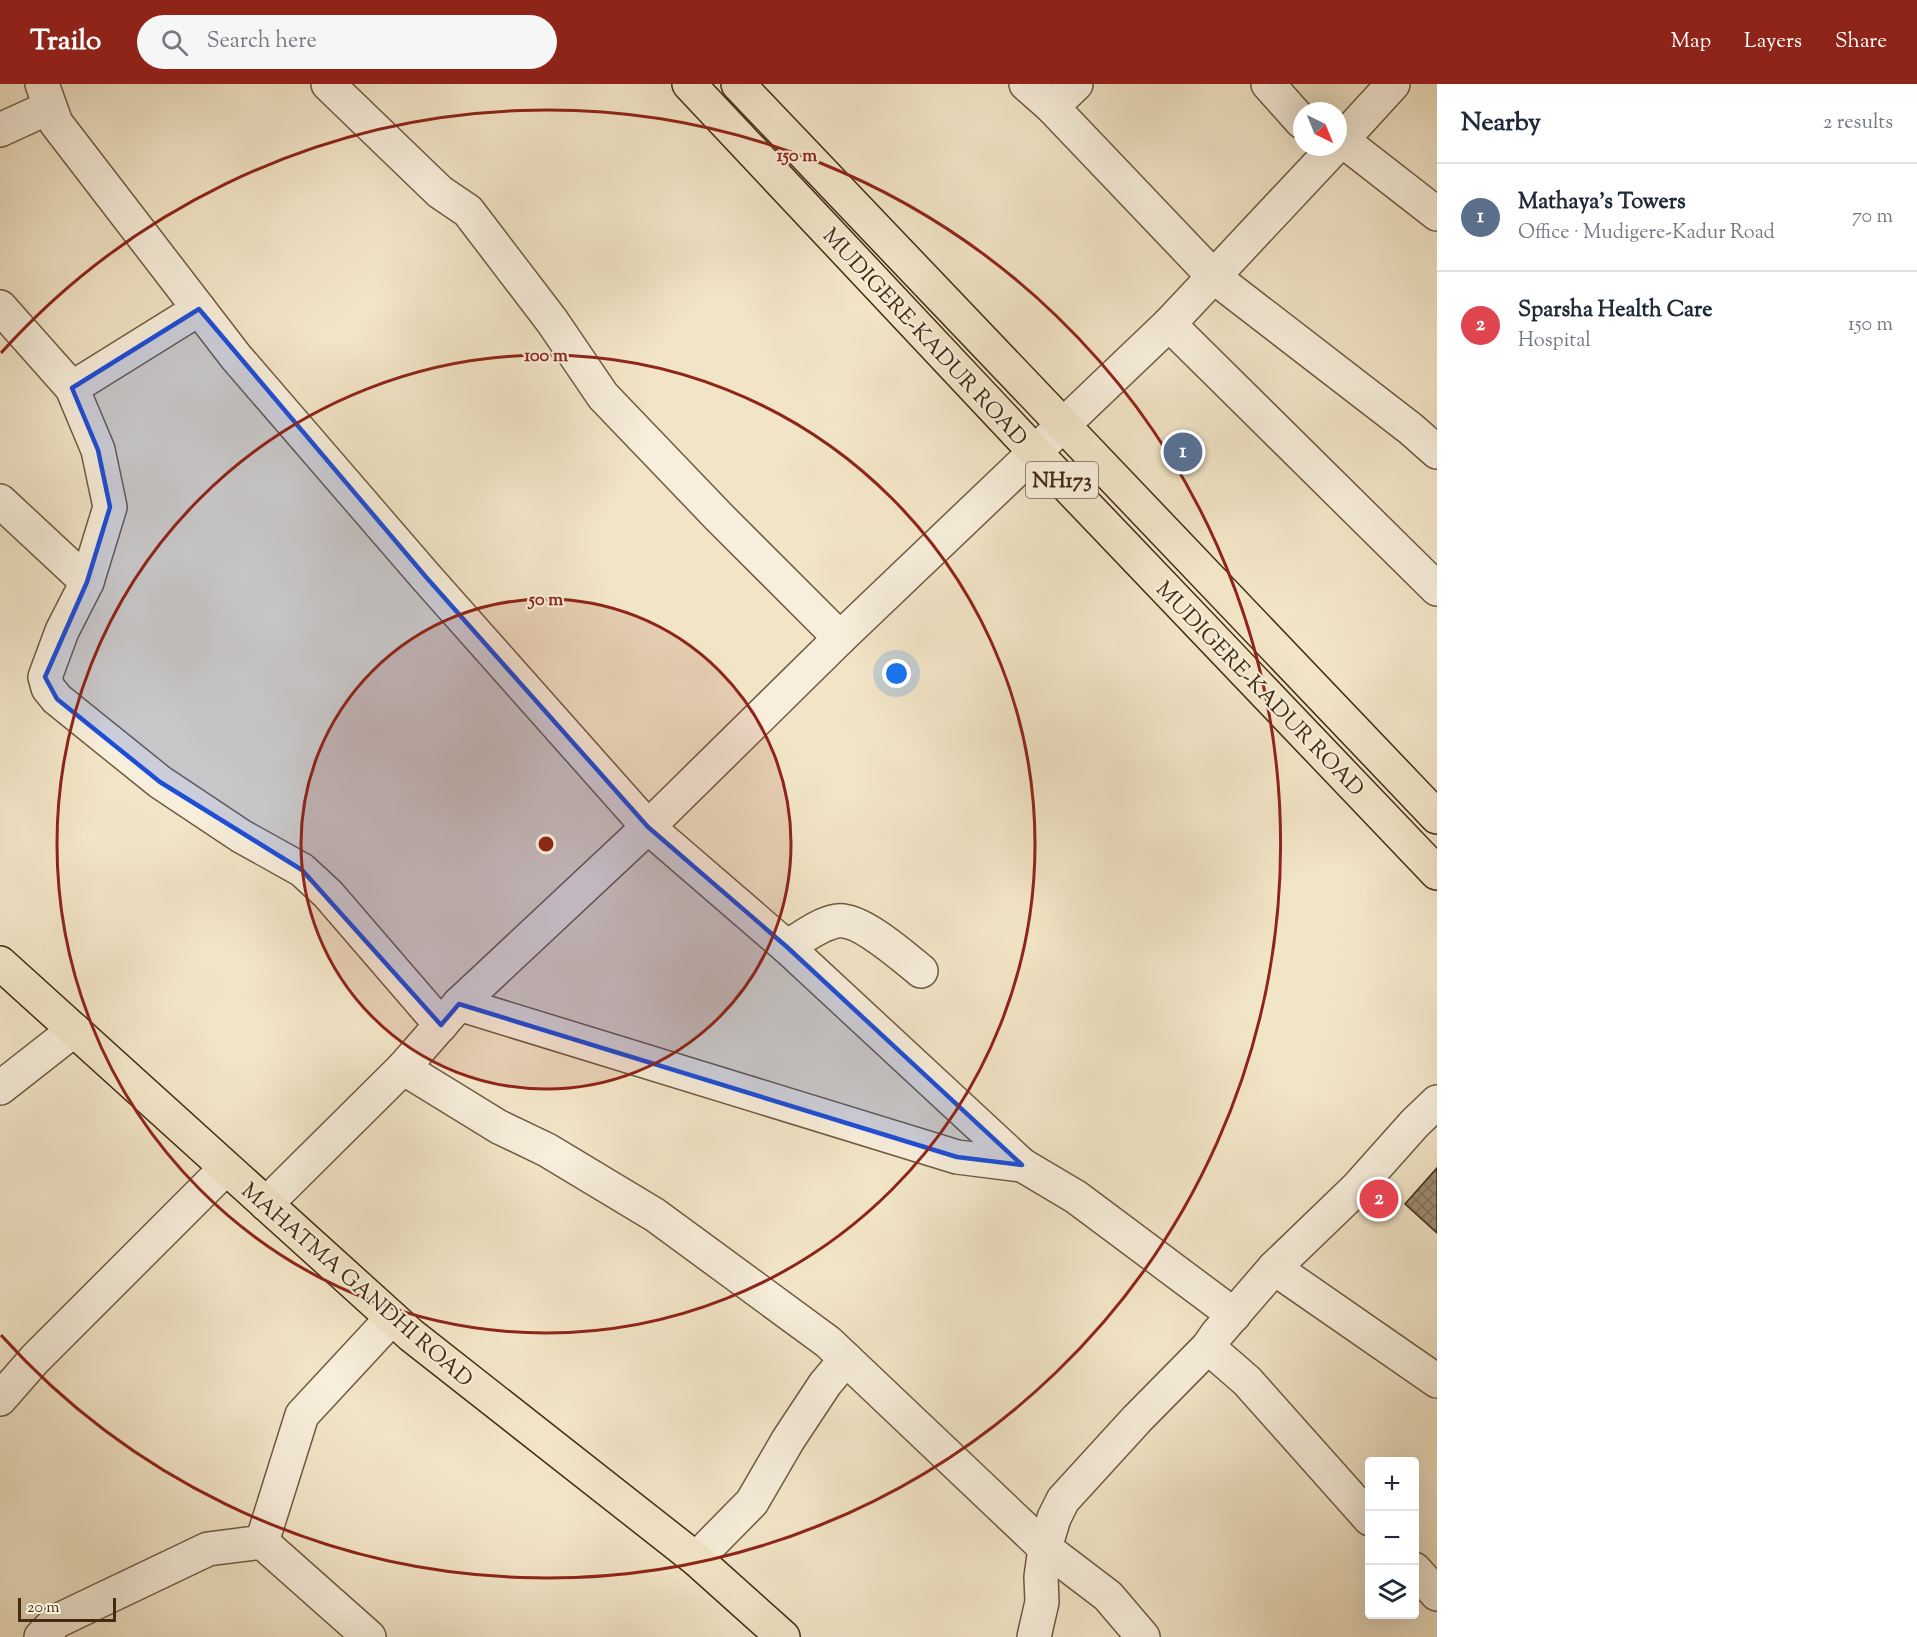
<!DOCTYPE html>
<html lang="en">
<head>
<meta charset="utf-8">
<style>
  :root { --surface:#fff; --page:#f6f6f7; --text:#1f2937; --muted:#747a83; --line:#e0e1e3; --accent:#8f2418 }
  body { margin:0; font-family:"Sorts Mill Goudy",serif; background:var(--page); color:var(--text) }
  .controls { position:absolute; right:18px; bottom:18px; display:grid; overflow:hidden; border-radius:6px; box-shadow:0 6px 24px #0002 }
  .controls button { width:54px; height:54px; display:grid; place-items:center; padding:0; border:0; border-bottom:2px solid var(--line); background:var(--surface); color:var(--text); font:30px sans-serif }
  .compass { position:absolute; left:1293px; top:18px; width:54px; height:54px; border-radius:50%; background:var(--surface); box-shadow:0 6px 24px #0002; rotate:137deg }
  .scale { position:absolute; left:18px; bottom:15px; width:98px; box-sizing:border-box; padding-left:6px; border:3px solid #432b13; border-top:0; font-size:16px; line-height:21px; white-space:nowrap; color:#432b13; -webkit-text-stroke:4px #f7eedb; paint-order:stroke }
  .you { position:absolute; left:897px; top:590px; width:21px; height:21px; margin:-15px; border:4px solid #fff; border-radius:50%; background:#1a73e8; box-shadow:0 0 0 9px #1a73e833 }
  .badge { display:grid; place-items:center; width:39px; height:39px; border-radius:50%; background:var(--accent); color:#fff; font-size:20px; font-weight:700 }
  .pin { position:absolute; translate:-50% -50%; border:3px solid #fff; box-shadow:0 2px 6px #0006 }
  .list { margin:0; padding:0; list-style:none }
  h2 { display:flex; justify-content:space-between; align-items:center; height:78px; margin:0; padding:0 24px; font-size:26px }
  h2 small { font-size:20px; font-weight:400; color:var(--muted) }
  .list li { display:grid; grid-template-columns:39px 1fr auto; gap:18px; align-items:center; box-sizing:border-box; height:108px; padding:0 24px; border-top:2px solid var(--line) }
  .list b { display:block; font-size:22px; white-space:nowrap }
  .list p { margin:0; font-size:20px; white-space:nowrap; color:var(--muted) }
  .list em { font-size:20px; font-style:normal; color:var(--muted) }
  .icon { flex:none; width:33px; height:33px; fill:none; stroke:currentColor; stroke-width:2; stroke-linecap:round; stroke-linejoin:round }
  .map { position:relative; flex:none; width:1437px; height:1553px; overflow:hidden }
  header { display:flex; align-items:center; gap:36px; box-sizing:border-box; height:84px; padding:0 30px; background:var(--accent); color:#fff }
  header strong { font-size:28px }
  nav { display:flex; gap:33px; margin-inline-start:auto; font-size:21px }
  .search { width:420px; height:54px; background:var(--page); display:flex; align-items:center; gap:15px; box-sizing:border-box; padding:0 21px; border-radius:33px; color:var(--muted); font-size:22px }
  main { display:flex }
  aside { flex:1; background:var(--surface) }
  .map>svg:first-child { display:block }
  .building { fill:url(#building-cross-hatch); stroke:#432b13; stroke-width:1.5 }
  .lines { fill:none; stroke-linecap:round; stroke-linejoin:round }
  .minor-casing { stroke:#6f5a40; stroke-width:36 }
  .major-casing { stroke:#432b13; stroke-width:36 }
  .highway-casing { stroke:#432b13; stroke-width:36 }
  .minor { stroke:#f7eedb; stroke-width:33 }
  .major { stroke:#f2e5c7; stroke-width:33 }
  .highway { stroke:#f2e5c7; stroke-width:33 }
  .marked { fill:#1d4ed8; fill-opacity:0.2; stroke:#1d4ed8; stroke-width:4.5; stroke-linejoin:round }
  .ring { fill:none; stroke:#8f2418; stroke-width:3 }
  .labels { text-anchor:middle; stroke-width:4.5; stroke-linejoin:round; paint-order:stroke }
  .shield { fill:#f7eedb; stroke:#79664f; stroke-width:1.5 }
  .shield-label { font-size:21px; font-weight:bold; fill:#432b13 }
  .street-label { font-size:22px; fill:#432b13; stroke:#f7eedb }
  .centre { fill:#8f2418; stroke:#f7eedb; stroke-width:3 }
  .ring-label { font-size:18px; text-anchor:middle; font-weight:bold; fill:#8f2418; stroke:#f7eedb; stroke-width:4.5; stroke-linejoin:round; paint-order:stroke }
</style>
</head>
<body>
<header>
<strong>Trailo</strong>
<div class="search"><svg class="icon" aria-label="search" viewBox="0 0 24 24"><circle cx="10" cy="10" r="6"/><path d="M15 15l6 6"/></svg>Search here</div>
<nav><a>Map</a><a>Layers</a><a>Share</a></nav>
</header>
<main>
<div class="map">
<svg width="1437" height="1553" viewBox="0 0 1437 1553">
  <defs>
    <pattern id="building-cross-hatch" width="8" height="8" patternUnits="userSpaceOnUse" patternTransform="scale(1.5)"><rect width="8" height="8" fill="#9e8c71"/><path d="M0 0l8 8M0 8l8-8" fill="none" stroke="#82735c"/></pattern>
  </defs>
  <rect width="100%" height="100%" fill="#f2e5c7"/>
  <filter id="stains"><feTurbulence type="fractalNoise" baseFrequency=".00333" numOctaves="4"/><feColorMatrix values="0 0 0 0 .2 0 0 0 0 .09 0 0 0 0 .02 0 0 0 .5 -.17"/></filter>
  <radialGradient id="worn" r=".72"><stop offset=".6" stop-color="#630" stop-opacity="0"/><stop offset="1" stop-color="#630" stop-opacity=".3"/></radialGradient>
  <path class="building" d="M1437 1084V1149L1405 1120Z"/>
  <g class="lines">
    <defs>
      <g id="minor">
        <path d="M42 0 56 39 236 273 426 493 648 743 787 863 1022 1081 1076 1113 1234 1231"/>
        <path d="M328 0 440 108 468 127 552 237 603 312 718 432 840 554"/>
        <path d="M1026 0 1052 23 1214 193 1411 345 1437 368"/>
        <path d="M1268 0 1302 38"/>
        <path d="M1052 23 1076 0"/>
        <path d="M0 46 50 23"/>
        <path d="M1342 56 1437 130"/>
        <path d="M1338 60 1393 0"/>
        <path d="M0 223 72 304 98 366 110 423 87 498"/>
        <path d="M1169 240 1437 505"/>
        <path d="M72 304 199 225"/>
        <path d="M0 417 87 498 62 547 45 593 48 604 57 615 160 698 241 752 302 786 328 810 441 941"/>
        <path d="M787 863C802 854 819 840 837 837 859 833 904 873 921 887"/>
        <path d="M459 920 957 1073 1022 1081"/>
        <path d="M403 984 499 1043 547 1066 655 1131 828 1258 1045 1464 1108 1512 1143 1553"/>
        <path d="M0 1004 74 946"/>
        <path d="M266 1120 403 984 459 920 648 743 840 554 1169 240 1335 63"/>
        <path d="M1274 1184 1437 1297"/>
        <path d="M1208 1263 1247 1297 1370 1435"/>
        <path d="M0 1315 35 1275 226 1084"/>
        <path d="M262 1458 369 1553"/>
        <path d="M696 1475 752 1418 788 1356 825 1300 846 1275"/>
        <path d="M1414 1485 1437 1510"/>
        <path d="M41 1553 57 1537 208 1465 262 1458 302 1331 392 1234"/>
        <path d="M1034 1553 1042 1518 1041 1493 1045 1464 1054 1434 1063 1416 1137 1335 1208 1263 1217 1250 1274 1184 1357 1104 1415 1039 1437 1018"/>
      </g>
      <path id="major" d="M0 879 411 1251 696 1475 783 1553"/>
      <g id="highway">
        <path d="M689 0 1035 368 1437 789"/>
        <path d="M738 0 1437 733"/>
      </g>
    </defs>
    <use href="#minor" class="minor-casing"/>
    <use href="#major" class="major-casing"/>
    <use href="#highway" class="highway-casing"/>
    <use href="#minor" class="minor"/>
    <use href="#major" class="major"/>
    <use href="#highway" class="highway"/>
  </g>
  <path class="marked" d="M199 225 426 493 648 743 787 863 1022 1081 957 1073 459 920 441 941 302 786 160 698 57 615 45 593 87 498 110 423 98 366 72 304Z"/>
  <circle cx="546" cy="760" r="245" fill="#8f2418" fill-opacity=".12"/>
  <g class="ring">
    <circle cx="546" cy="760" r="245"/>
    <circle cx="546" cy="760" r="489"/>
    <path d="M1 269A734 734 0 1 1 1 1251"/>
  </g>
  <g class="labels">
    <rect class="shield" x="1026" y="378" width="72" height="36" rx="4.5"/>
    <g class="shield-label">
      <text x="1062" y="403">NH173</text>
    </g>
    <g class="street-label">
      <text transform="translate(926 252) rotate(47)" y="8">MUDIGERE-KADUR ROAD</text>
      <text transform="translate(1261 604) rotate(46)" y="8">MUDIGERE-KADUR ROAD</text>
      <text transform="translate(358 1200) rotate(41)" y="8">MAHATMA GANDHI ROAD</text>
    </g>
  </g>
  <circle cx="546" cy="760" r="9" class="centre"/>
  <g class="ring-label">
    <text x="797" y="77">150 m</text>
    <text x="546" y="277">100 m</text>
    <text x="546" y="521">50 m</text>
  </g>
  <rect width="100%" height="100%" filter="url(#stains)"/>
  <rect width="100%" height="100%" fill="url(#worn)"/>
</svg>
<div class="controls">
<button>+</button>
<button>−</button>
<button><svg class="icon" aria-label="layers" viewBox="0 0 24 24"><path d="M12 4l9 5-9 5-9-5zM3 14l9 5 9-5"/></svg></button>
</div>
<svg class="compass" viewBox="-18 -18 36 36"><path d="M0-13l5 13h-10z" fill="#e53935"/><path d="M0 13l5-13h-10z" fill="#747a83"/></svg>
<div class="scale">20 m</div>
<div class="you"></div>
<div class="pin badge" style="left:1183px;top:368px;background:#5c6f8a">1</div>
<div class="pin badge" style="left:1379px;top:1115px;background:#e0444e">2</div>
</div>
<aside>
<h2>Nearby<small>2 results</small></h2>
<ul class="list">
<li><span class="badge" style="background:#5c6f8a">1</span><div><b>Mathaya's Towers</b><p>Office · Mudigere-Kadur Road</p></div><em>70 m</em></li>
<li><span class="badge" style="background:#e0444e">2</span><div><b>Sparsha Health Care</b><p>Hospital</p></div><em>150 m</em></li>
</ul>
</aside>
</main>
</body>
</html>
